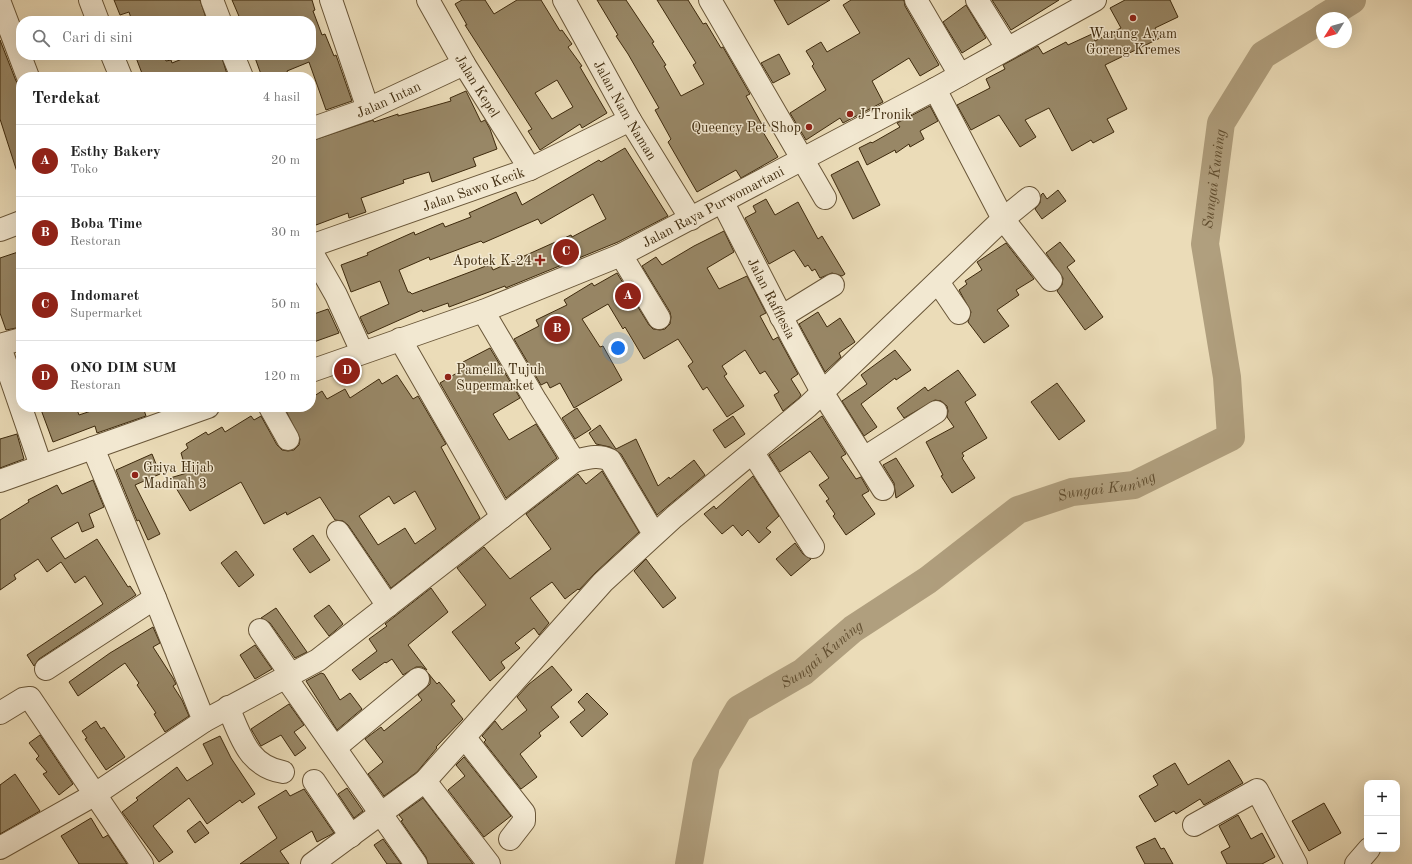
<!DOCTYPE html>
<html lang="id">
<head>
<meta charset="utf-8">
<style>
  :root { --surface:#fff; --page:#f2f2f2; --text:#222; --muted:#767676; --line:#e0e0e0; --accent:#8f2418 }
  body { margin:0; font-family:"Old Standard TT",serif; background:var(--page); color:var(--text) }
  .controls { position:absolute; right:12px; bottom:12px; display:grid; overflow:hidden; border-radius:8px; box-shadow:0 4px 16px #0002 }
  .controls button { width:36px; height:36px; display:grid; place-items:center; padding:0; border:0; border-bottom:1px solid var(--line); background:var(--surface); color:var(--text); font:20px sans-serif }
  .compass { position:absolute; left:1316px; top:12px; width:36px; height:36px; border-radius:50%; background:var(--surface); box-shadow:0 4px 16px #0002; rotate:233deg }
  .you { position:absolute; left:618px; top:348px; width:14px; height:14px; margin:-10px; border:3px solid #fff; border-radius:50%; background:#1a73e8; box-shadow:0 0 0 6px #1a73e833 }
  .badge { display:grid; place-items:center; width:26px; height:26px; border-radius:50%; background:var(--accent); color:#fff; font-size:13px; font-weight:700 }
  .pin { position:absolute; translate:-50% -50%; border:2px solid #fff; box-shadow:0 1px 4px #0006 }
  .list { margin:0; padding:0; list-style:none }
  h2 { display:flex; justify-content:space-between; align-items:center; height:52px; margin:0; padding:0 16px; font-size:17px }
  h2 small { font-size:13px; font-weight:400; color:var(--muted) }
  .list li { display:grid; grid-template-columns:26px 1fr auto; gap:12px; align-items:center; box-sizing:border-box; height:72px; padding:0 16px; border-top:1px solid var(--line) }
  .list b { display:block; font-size:15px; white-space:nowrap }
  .list p { margin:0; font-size:13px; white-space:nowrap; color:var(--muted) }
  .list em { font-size:13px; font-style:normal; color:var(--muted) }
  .icon { flex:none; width:22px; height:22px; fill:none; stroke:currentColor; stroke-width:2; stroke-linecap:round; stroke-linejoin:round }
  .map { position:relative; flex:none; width:1412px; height:864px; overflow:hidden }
  .search { position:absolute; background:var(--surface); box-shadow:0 4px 16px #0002; left:16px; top:16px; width:300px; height:44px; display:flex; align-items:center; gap:10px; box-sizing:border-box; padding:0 14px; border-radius:16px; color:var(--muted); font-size:15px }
  .panel { position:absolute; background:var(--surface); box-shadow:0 4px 16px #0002; left:16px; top:72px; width:300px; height:340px; border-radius:16px }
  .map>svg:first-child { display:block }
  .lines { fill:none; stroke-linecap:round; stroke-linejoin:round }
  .river { stroke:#b09f7e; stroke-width:28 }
  .building { fill:#988766; stroke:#3e2a0d; fill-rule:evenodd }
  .minor-casing { stroke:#695638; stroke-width:24 }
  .minor { stroke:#f2e8d1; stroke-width:22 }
  .poi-dot { fill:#8f2418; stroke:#f2e8d1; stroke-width:1.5 }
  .labels { text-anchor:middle; stroke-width:3; stroke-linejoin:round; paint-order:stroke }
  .poi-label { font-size:14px; fill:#3e2a0d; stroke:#f2e8d1; text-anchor:start }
  .street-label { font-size:14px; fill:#3e2a0d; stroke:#f2e8d1 }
  .water-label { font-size:15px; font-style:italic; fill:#604d2f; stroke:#f2e8d1 }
</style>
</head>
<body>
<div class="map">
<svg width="1412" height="864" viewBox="0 0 1412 864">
  <rect width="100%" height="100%" fill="#ebdcb8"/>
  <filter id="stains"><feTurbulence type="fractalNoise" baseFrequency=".005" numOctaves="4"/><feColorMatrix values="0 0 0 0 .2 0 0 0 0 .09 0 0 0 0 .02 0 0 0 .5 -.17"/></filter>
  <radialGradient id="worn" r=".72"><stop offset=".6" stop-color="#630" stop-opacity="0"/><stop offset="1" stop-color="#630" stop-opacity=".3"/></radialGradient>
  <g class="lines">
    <g class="river">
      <path d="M1323 18 1352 0"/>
      <path id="s1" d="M689 864 706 765 739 709 803 672 853 629 928 580 1018 510 1072 492 1134 485 1231 437 1227 377 1205 244 1221 123 1263 55 1322 19"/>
    </g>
  </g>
  <g class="building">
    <path d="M114 0H200L207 21H132L129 12 120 15Z"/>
    <path d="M232 0H312L315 10 313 11 322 35 325 34 334 56 336 55 352 101 326 110 309 62 287 71 289 77H262L254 55H311V21H241Z"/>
    <path d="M462 0H485L494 14 517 0H541L560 31 562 30 572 44 568 47 582 66 580 67 607 113 582 128 580 124 540 150 528 131 532 129 465 25H467L455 4ZM557 80 573 107 552 119 535 93Z"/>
    <path d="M597 0H626L654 42 652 43 666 65 664 66 681 96 704 84 693 65 696 63 657 0H688L703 24 706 23 721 48 723 47 750 94 746 96 765 130 763 132 778 157 741 178 736 170 697 192 668 142 671 139 655 110 659 108 628 54 616 36 618 35Z"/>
    <path d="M774 0H830L788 25Z"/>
    <path d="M851 0H904L905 6 939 65 920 76 909 58 872 81 883 102 843 123 840 118 806 140 790 113 826 90 812 66 814 64 806 51 821 42 827 52 860 33 843 5Z"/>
    <path d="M992 0H1059L1011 30Z"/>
    <path d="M1125 0H1170L1178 17 1155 28 1160 38 1105 65 1127 109 1107 119 1114 132 1093 143 1091 140 1072 151 1049 108 1025 120 1036 137 1020 147 999 115 971 130 957 105 990 88 986 79 1005 69 1003 65 1038 46 1043 54 1066 42 1068 45 1092 34 1095 41 1121 28 1110 8Z"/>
    <path d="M966 5 986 38 962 53 943 22Z"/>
    <path d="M0 40 16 81 21 87V174L18 175 0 119Z"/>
    <path d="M779 54 790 74 773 83 761 63Z"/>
    <path d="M135 55H164L166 61 171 60 172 63 192 55H221L228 77H140L143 76Z"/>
    <path d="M466 91 481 122 485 120 490 129 497 149 473 158 476 166 432 182 429 172 403 180 404 183 361 198 366 212 349 218 348 213 316 225 311 213V141L373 120 374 122 398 114V116L451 101 450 98Z"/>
    <path d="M930 106 938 121 920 131 924 139 910 147 909 144 896 153 895 150 867 165 859 148 871 142 872 143 900 127 897 123Z"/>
    <path d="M625 148 668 216 618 242 508 287 506 288 505 286 449 307 448 303 423 312 422 310 368 334 360 317 389 304 380 281 351 292 341 265 368 255 367 253 414 232 415 235 443 223 445 227 471 217 469 213 516 192 522 205 599 160 601 162ZM593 194 606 219 572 237 571 235 493 270 491 266H486L412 294 410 292H408L399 270 429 257 430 260 481 241 483 243 538 219 541 224Z"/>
    <path d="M858 161 880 205 853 219 831 175Z"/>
    <path d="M1058 190 1066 201 1042 219 1035 209 1040 203 1041 195 1043 193 1047 199Z"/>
    <path d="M766 199 775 215 798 202 818 239 822 236 845 274 842 276 832 273 820 278 815 269 812 271 808 265 805 267 794 250 769 264 745 218 756 212 753 206Z"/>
    <path d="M724 231 734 252 707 268 719 289 747 276 766 313 760 316 773 340 778 337 798 374 791 379 801 395 799 398 783 411 774 395 779 392 765 371 760 374 745 350 722 366 727 374 724 376 744 406 727 417 707 387 703 390 688 366 693 362 678 339 644 359 625 327 623 329 608 304 582 319 600 347 603 346 622 380 574 408 560 383 550 388 547 382 541 385 514 339 539 326 536 320 567 305 564 300 592 283 594 286 617 273 649 325 653 329 660 330 665 329 670 324 671 317 670 312 642 266 656 257 662 265 694 246Z"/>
    <path d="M1060 242 1075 261 1067 267 1103 317 1085 330 1057 291 1062 285 1063 278 1046 253Z"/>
    <path d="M1006 243 1034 279 1016 290 1019 295 997 310 1009 326 984 343 968 322 971 312 959 290 967 284 965 281 982 270 977 262Z"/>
    <path d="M21 251V327L6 330 0 313V258Z"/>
    <path d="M328 309 339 333 311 343V315Z"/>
    <path d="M818 312 827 327 840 318 855 342 839 353 841 357 825 372 799 324Z"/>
    <path d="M490 348 520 398 493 414 509 440 536 424 557 458 506 498 440 383 467 367 463 362Z"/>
    <path d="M895 350 911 370 896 380 895 378 861 404 877 427 864 436 842 401 867 384 861 375Z"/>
    <path d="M958 370 976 395 965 402 987 438 962 453 964 456 962 458 975 478 952 493 941 476 943 475 926 442 954 427 947 417 948 411 947 406 941 401 935 400 904 418 897 408 925 387 928 391Z"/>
    <path d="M397 375 413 399 418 396 446 444 441 447 480 518 391 588 348 525 343 521 335 520 320 497 287 515 286 512 264 524 241 482 190 511 170 478 187 473 181 453 188 448 186 444 206 432 208 435 222 427 225 432 251 416 254 420 261 416 277 445 282 450 288 451 294 450 299 445 300 439 284 407H311V398L322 391 327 399 345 389 350 398 379 379 382 384ZM415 491 436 529 415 544 405 528 378 545 359 516 389 496 394 504Z"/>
    <path d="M1057 383 1085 421 1059 440 1031 402Z"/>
    <path d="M40 407H76L79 415 103 407H143L146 416 97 433 95 426 53 442Z"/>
    <path d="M577 408 591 429 575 439 562 418Z"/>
    <path d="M733 416 745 434 725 448 713 430Z"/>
    <path d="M822 416 846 454 841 457 856 479 861 477 869 491 862 495 875 514 846 535 833 516 835 514 826 501 829 499 819 485 829 478 810 451 780 472 769 455Z"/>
    <path d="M600 425 616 449 636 439 658 486 669 477 670 479 694 460 705 475 657 515 621 454 610 447 596 444 589 433Z"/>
    <path d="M17 434 24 459 0 468V439Z"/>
    <path d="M152 454 160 474 135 485 160 534 148 540 139 520 137 521 116 470Z"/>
    <path d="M896 458 914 486 896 498 894 483 883 465Z"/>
    <path d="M602 471 639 532 595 573 579 590 578 589 565 599 552 582 530 598 549 623 539 635 534 628 515 643 520 648 501 662 505 668 490 681 452 632 486 605 457 568 484 547 510 579 551 549 526 514 578 474 586 484Z"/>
    <path d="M753 476 779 516 766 528 771 532 759 543 748 530 742 536 733 525 722 534 704 514 714 506 716 509Z"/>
    <path d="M93 480 104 507 89 514 94 527 82 532 78 522 51 538 65 559 97 539 128 587 130 586 136 595 39 659 34 666 27 655 103 604 85 576 75 583 61 562 47 572 38 559 14 575 16 579 0 590V520L29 502 28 500 57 485 62 494Z"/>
    <path d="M313 535 330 560 310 573 293 549Z"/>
    <path d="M795 543 803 554 811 559 791 576 776 559Z"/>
    <path d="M236 551 254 575 239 587 221 563Z"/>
    <path d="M646 559 676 598 663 608 634 571Z"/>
    <path d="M431 588 448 612 408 645 427 670 422 667H416L403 675 392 659 386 663 385 662 360 680 352 670 377 651 369 639 387 626 385 624Z"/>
    <path d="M329 605 343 624 329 636 314 616Z"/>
    <path d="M276 608 307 652 295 658 270 623 261 618Z"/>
    <path d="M153 627 160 643 153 647 173 678 176 684 173 686 182 700 189 716 165 732 154 714 156 713 137 685 139 683 125 663 78 696 69 682 110 653Z"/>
    <path d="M255 645 272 669 255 679 240 655Z"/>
    <path d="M552 666 572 690 551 707 559 717 539 733 541 736 520 754 537 777 521 789 484 742 486 740 482 736 495 721 502 730 527 710 517 697 529 684Z"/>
    <path d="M321 673 324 674 340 700 350 693 362 709 337 730 306 681Z"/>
    <path d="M428 673 437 684 439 682 455 701 451 704 463 719 436 747 437 748 417 772 384 796 368 774 383 762 365 739 381 727 384 731 422 700 418 695 430 684V677Z"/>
    <path d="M587 693 608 714 582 737 570 722 585 710 578 702Z"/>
    <path d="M289 704 304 725 294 732 306 748 295 756 281 735 261 746 251 729Z"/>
    <path d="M96 721 101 729 104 727 125 757 106 770 85 739 87 738 82 731Z"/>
    <path d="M40 735 73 784 59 795 43 774 47 772 36 759 39 756 29 743Z"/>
    <path d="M220 736 231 758 255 794 242 803 240 800 207 824 189 798 153 826 173 852 159 862 122 812 138 800 136 798 177 767 187 781 213 764 203 744Z"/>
    <path d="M464 757 511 816 484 837 448 790 465 776 456 765Z"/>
    <path d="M1229 760 1243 783 1204 805 1200 799 1176 814 1174 811 1155 822 1139 796 1158 785 1153 776 1175 763 1188 785Z"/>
    <path d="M15 774 40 811 0 834V785Z"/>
    <path d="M347 788 363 811 354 818 338 794Z"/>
    <path d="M304 789 334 833 317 842 312 831 280 851 289 864H240L277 838 258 807 286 790 290 796Z"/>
    <path d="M423 798 473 864H428L426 857 401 821 403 820 399 815Z"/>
    <path d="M1324 803 1341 833 1309 851 1292 821Z"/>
    <path d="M1238 815 1251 839 1262 833 1275 857 1262 864H1227L1221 852 1230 847 1219 826Z"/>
    <path d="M91 818 103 838 108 835 127 864H79L61 836Z"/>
    <path d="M200 821 209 833 195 843 187 831Z"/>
    <path d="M1155 838 1161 849 1164 848 1173 864H1145L1136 847Z"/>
    <path d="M383 839 401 864H387L374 845Z"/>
  </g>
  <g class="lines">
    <defs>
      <g id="minor">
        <path d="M90 0 98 21"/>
        <path d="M212 0 220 21"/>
        <path d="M331 0 368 109"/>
        <path id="s2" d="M428 0 464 64 530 169"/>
        <path id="s3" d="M564 0 630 120 691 219"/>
        <path d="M710 0 825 198"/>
        <path d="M916 0 960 75"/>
        <path d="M977 0 1007 48"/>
        <path d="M0 3 28 77"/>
        <path d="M112 55 121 77"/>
        <path d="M233 55 242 77"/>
        <path d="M935 89 1003 219 1051 280"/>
        <path id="s4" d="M311 129 368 109 464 64"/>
        <path id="s5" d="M723 203 793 339 822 392 883 489"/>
        <path d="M0 230 21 222"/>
        <path id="s6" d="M311 246 530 169 630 120"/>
        <path d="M311 251 336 295 362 352"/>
        <path d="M621 255 659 318"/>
        <path d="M938 282 959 313"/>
        <path d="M781 317 833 285"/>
        <path d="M400 339 502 517"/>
        <path d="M0 345 21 339"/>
        <path d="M0 347 41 466"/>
        <path id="s7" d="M311 371 483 311 621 255 935 89 1095 0"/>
        <path d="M270 407 288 439"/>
        <path d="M753 453 813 547"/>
        <path d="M864 458 936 412"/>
        <path d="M574 461C587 458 598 454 610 460L654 534"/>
        <path d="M0 481 208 407"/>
        <path d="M338 532 388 606"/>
        <path d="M260 630 291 675"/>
        <path d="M46 669 155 598"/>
        <path d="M286 678 416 864"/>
        <path d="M228 707C241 737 248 766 283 772"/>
        <path d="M0 713 23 699 30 698 142 864"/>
        <path d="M204 721 318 660 574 461 536 401 483 311"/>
        <path d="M465 738 524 813V821L510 839"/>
        <path d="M336 747 418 679"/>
        <path d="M314 781 351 836"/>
        <path d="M425 781 489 864"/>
        <path d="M1194 825 1257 790 1296 864"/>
        <path d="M0 848 94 795 204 721 155 598 93 448"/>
        <path d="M312 864 425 781 603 582 674 517 807 407 1003 219 1029 198"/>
        <path d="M1356 864 1369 849"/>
      </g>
    </defs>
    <use href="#minor" class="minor-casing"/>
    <use href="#minor" class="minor"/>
  </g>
  <g class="poi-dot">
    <circle cx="1133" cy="18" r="4"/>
    <circle cx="850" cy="114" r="4"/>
    <circle cx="809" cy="127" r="4"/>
    <path d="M538 254h4v4h4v4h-4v4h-4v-4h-4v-4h4z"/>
    <circle cx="448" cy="377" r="4"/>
    <circle cx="135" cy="475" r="4"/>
  </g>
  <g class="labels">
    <g class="poi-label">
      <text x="1133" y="38" text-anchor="middle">Warung Ayam<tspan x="1133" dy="16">Goreng Kremes</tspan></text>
      <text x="858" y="119">J-Tronik</text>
      <text x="801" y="132" text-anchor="end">Queency Pet Shop</text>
      <text x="532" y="265" text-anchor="end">Apotek K-24</text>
      <text x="456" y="374">Pamella Tujuh<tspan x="456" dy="16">Supermarket</tspan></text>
      <text x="143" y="472">Griya Hijab<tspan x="143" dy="16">Madinah 3</tspan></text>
    </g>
    <g class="street-label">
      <text dy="5" stroke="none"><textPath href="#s2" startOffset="99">Jalan Kepel</textPath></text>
      <text dy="5" stroke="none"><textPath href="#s4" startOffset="83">Jalan Intan</textPath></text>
      <text dy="5" stroke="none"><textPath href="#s3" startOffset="126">Jalan Nam Naman</textPath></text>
      <text dy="5" stroke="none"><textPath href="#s6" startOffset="172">Jalan Sawo Kecik</textPath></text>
      <text dy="5" stroke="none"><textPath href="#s7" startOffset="435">Jalan Raya Purwomartani</textPath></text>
      <text dy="5" stroke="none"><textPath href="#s5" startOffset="107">Jalan Rafflesia</textPath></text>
    </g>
    <g class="water-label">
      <text dy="5" stroke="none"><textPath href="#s1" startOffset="997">Sungai Kuning</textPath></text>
      <text dy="5" stroke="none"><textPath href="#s1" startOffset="601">Sungai Kuning</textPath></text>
      <text dy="5" stroke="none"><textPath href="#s1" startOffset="265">Sungai Kuning</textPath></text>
    </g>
  </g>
  <rect width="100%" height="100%" filter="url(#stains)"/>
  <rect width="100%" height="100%" fill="url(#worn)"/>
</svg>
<div class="controls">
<button>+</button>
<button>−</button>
</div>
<svg class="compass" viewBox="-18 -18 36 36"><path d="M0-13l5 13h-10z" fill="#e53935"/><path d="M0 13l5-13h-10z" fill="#767676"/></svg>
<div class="you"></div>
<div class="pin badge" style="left:628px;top:296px">A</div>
<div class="pin badge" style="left:557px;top:329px">B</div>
<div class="pin badge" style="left:566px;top:252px">C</div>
<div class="pin badge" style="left:347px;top:371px">D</div>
<div class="search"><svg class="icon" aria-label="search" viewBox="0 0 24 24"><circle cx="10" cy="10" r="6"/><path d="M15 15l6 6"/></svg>Cari di sini</div>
<section class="panel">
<h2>Terdekat<small>4 hasil</small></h2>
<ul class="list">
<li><span class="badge">A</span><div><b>Esthy Bakery</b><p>Toko</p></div><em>20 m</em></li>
<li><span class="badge">B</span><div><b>Boba Time</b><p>Restoran</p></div><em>30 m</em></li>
<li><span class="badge">C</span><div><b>Indomaret</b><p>Supermarket</p></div><em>50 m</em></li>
<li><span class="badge">D</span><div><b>ONO DIM SUM</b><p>Restoran</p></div><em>120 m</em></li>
</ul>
</section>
</div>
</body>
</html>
